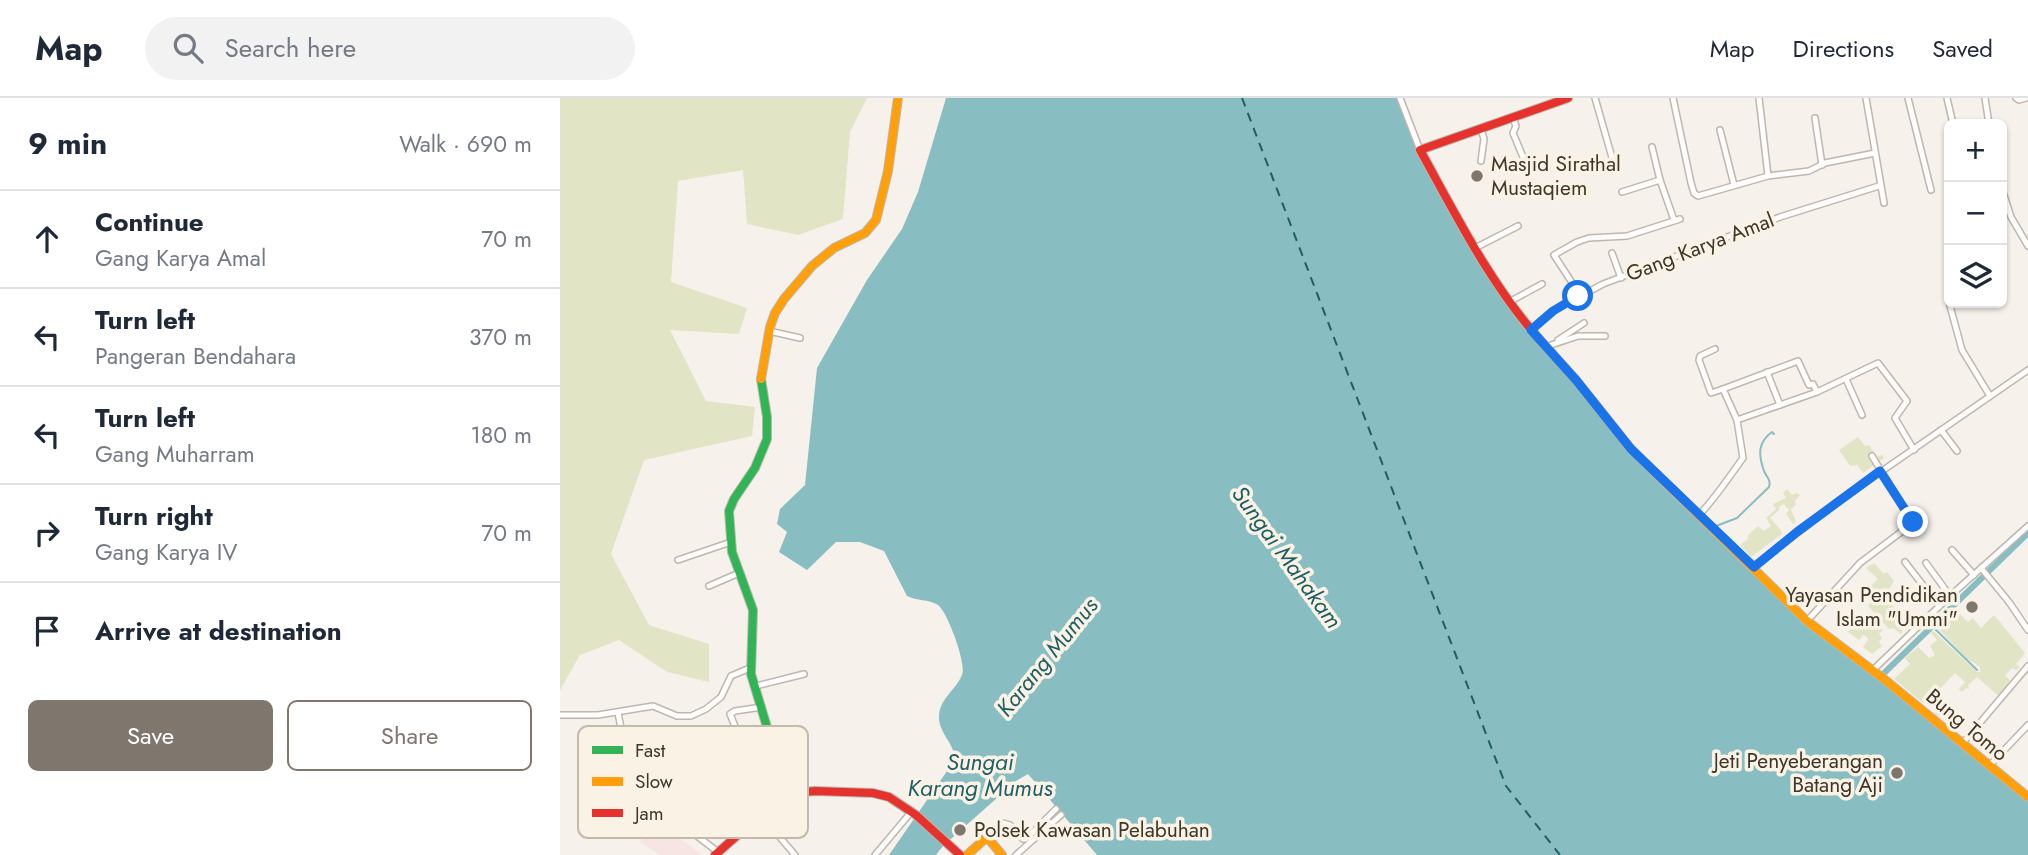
<!DOCTYPE html>
<html lang="en">
<head>
<meta charset="utf-8">
<style>
  :root { --surface:#fff; --page:#f2f2f3; --text:#1f2937; --muted:#747a83; --line:#e0e1e3; --accent:#7f776e }
  body { margin:0; font-family:Jost,sans-serif; background:var(--page); color:var(--text) }
  .controls { position:absolute; right:21px; top:21px; display:grid; overflow:hidden; border-radius:10px; box-shadow:0 2px 5px #0004 }
  .controls button { width:63px; height:63px; display:grid; place-items:center; padding:0; border:0; border-bottom:2px solid var(--line); background:var(--surface); color:var(--text); font:35px sans-serif }
  .stop { position:absolute; width:21px; height:21px; margin:-16px; border:5px solid #1a73e8; border-radius:50%; background:#fff }
  .stop.end { background:#1a73e8; border-color:#fff; box-shadow:0 2px 7px #0008 }
  .list { margin:0; padding:0; list-style:none }
  h2 { display:flex; justify-content:space-between; align-items:center; height:91px; margin:0; padding:0 28px; font-size:30px }
  h2 small { font-size:23px; font-weight:400; color:var(--muted) }
  .list li { display:grid; grid-template-columns:46px 1fr auto; gap:21px; align-items:center; box-sizing:border-box; height:98px; padding:0 28px; border-top:2px solid var(--line) }
  .list b { display:block; font-size:26px; white-space:nowrap }
  .list p { margin:0; font-size:23px; white-space:nowrap; color:var(--muted) }
  .list em { font-size:23px; font-style:normal; color:var(--muted) }
  .actions { display:flex; gap:14px; padding:21px 28px }
  .actions a { flex:1; padding:16px 0; border:2px solid var(--accent); border-radius:10px; text-align:center; font-size:24px; color:var(--accent) }
  .actions .main { background:var(--accent); color:#fff }
  .icon { flex:none; width:38px; height:38px; fill:none; stroke:currentColor; stroke-width:2; stroke-linecap:round; stroke-linejoin:round }
  .map { position:relative; flex:none; width:1468px; height:757px; overflow:hidden }
  header { display:flex; align-items:center; gap:42px; box-sizing:border-box; height:98px; padding:0 35px; background:var(--surface); border-bottom:2px solid var(--line) }
  header strong { font-size:33px }
  nav { display:flex; gap:38px; margin-inline-start:auto; font-size:24px }
  .search { width:490px; height:63px; background:var(--page); display:flex; align-items:center; gap:18px; box-sizing:border-box; padding:0 24px; border-radius:38px; color:var(--muted); font-size:26px }
  main { display:flex }
  aside { flex:1; background:var(--surface) }
  .map>svg:first-child { display:block }
  .education { fill:#f6e5e2 }
  .green { fill:#e2e4c6 }
  .water { fill:#88bdc2 }
  .lines { fill:none; stroke-linecap:round; stroke-linejoin:round }
  .stream { stroke:#88bdc2; stroke-width:2 }
  .canal { stroke:#88bdc2; stroke-width:6 }
  .ferry { stroke:#1e5f66; stroke-width:2; stroke-dasharray:9 7; stroke-linecap:butt }
  .street-casing { stroke:#bdb7ae; stroke-width:8 }
  .fast-casing { stroke:#bdb7ae; stroke-width:10 }
  .slow-casing { stroke:#bdb7ae; stroke-width:10 }
  .jam-casing { stroke:#bdb7ae; stroke-width:10 }
  .street { stroke:#fefdfc; stroke-width:5 }
  .fast { stroke:#30b455; stroke-width:8 }
  .slow { stroke:#ff9f0a; stroke-width:8 }
  .jam { stroke:#e5322d; stroke-width:8 }
  .route { stroke:#1a73e8; stroke-width:9 }
  .poi-dot { fill:#7f776e; stroke:#fbf2e6; stroke-width:2.5 }
  .labels { text-anchor:middle; stroke-width:7; stroke-linejoin:round; paint-order:stroke }
  .poi-label { font-size:21px; fill:#3f362a; stroke:#fbf2e6; text-anchor:start }
  .street-label { font-size:21px; fill:#3f362a; stroke:#fbf2e6 }
  .water-label { font-size:23px; font-style:italic; fill:#1e5f66; stroke:#fbf2e6 }
  .key { fill:#fbf2e6; stroke:#c3baae; stroke-width:2 }
  .key-label { font-size:19px; fill:#3f362a }
</style>
</head>
<body>
<header>
<strong>Map</strong>
<div class="search"><svg class="icon" aria-label="search" viewBox="0 0 24 24"><circle cx="10" cy="10" r="6"/><path d="M15 15l6 6"/></svg>Search here</div>
<nav><a>Map</a><a>Directions</a><a>Saved</a></nav>
</header>
<main>
<aside>
<h2>9 min<small>Walk · 690 m</small></h2>
<ul class="list">
<li><svg class="icon" aria-label="ahead" viewBox="0 0 24 24"><path d="M12 20V5M6 11l6-6 6 6"/></svg><div><b>Continue</b><p>Gang Karya Amal</p></div><em>70 m</em></li>
<li><svg class="icon" aria-label="left" viewBox="0 0 24 24"><path d="M17 20v-9H6M10 6l-5 5 5 5"/></svg><div><b>Turn left</b><p>Pangeran Bendahara</p></div><em>370 m</em></li>
<li><svg class="icon" aria-label="left" viewBox="0 0 24 24"><path d="M17 20v-9H6M10 6l-5 5 5 5"/></svg><div><b>Turn left</b><p>Gang Muharram</p></div><em>180 m</em></li>
<li><svg class="icon" aria-label="right" viewBox="0 0 24 24"><path d="M7 20v-9h11M14 6l5 5-5 5"/></svg><div><b>Turn right</b><p>Gang Karya IV</p></div><em>70 m</em></li>
<li><svg class="icon" aria-label="arrive" viewBox="0 0 24 24"><path d="M6 21V4h12l-3 4 3 4H6"/></svg><div><b>Arrive at destination</b></div></li>
</ul>
<div class="actions"><a class="main">Save</a><a>Share</a></div>
</aside>
<div class="map">
<svg width="1468" height="757" viewBox="0 0 1468 757">
  <rect width="100%" height="100%" fill="#f6f1eb"/>
  <path class="education" d="M96 723 140 755 139 757H100L80 744Z"/>
  <g class="green">
    <path d="M0 0H307L290 34 283 121 238 137 187 126 183 72 118 83 111 184 187 210 179 236 110 232 146 303 195 309 192 338 84 362 51 456 89 527 149 546V584L107 574 59 542 20 557 0 592Z"/>
    <path d="M1298 339 1305 348 1309 347 1317 359 1322 357 1324 360 1303 375 1297 367 1290 368 1279 352Z"/>
    <path d="M1227 391 1232 397 1237 395 1240 397 1235 403 1236 407 1231 411 1236 424 1233 426 1226 416 1229 412 1224 406 1220 408 1219 412 1210 420 1220 431 1222 436 1191 459 1180 447 1188 441V437L1198 428 1204 433 1211 428 1206 420 1216 411 1213 406 1226 400 1223 395Z"/>
    <path d="M1314 465 1324 476 1327 474 1334 483 1328 493 1335 500 1332 507 1343 518 1339 523 1341 527 1339 530 1343 533 1341 536 1333 530 1329 531 1308 508 1311 504 1315 506 1318 502 1308 491 1318 481 1306 470Z"/>
    <path d="M1395 511 1408 524 1413 520 1421 530 1434 517 1465 555 1456 566 1460 570 1456 572 1452 570 1445 578 1450 582 1441 598 1436 596 1417 579 1408 587 1409 591 1406 590 1402 594 1399 591 1405 584 1395 575 1377 594 1390 607 1379 619 1374 615 1378 609 1372 603 1369 605 1365 602 1363 605 1334 581 1350 566 1345 560 1358 549 1369 560 1375 557 1370 548 1377 542 1371 535 1373 533 1417 574H1420V569L1406 560 1376 528Z"/>
    <path d="M1308 518 1323 532 1319 536 1322 540 1319 544 1322 548 1312 556 1303 549 1308 542 1307 539 1303 537 1299 542 1288 534 1292 529 1291 523H1296L1300 519 1305 521Z"/>
  </g>
  <path class="water" d="M386 0H837L868 73 972 234 1069 352 1284 551 1468 704V757H537L468 676 456 683 383 748 376 757H329L394 663C397 647 378 636 379 618 380 600 396 592 402 577 407 566 387 513 378 507 368 501 357 503 347 498L324 453 300 444H276L247 472 219 454 227 434 217 426 220 411 245 387 257 270 307 182 342 131 358 94Z"/>
  <g class="lines">
    <g class="stream">
      <path d="M1156 428 1177 420 1209 389C1211 381 1207 380 1204 373 1198 356 1198 344 1212 334L1214 336"/>
      <path d="M1372 528 1417 572"/>
    </g>
    <path class="canal" d="M1319 580 1468 435"/>
    <path class="ferry" d="M682 0 946 688 1000 757"/>
    <defs>
      <g id="street">
        <path d="M840 0 860 52"/>
        <path d="M1035 0 1053 63"/>
        <path d="M1113 0 1131 85 1134 95 1138 98 1208 78 1199 0"/>
        <path d="M1306 0 1324 105"/>
        <path d="M1348 0 1371 92"/>
        <path d="M1387 0 1393 26"/>
        <path d="M1425 0 1429 26"/>
        <path d="M1456 0 1459 2 1466 0"/>
        <path d="M953 20 956 28 953 35 963 59"/>
        <path d="M1255 20 1262 67"/>
        <path d="M921 31 924 41 921 63"/>
        <path d="M1160 32 1174 87"/>
        <path d="M1092 49 1100 82 1114 122"/>
        <path d="M1208 78 1249 73 1265 65 1315 55"/>
        <path d="M1442 91 1451 119 1468 148"/>
        <path d="M1062 94 1100 82"/>
        <path d="M917 149 958 128"/>
        <path d="M1052 155 1061 180"/>
        <path d="M1020 197 994 157 1017 144 1029 140 1067 138 1120 121"/>
        <path d="M949 204 982 186"/>
        <path d="M1390 208 1402 252 1430 298"/>
        <path d="M971 232 993 213 1043 186 1220 119 1319 88"/>
        <path d="M209 233 240 240"/>
        <path d="M998 242 1024 225"/>
        <path d="M991 247 1018 238H1045"/>
        <path d="M1155 251 1140 258 1139 262 1151 295 1163 291"/>
        <path d="M1207 274 1220 307"/>
        <path d="M1286 281 1302 317"/>
        <path d="M1177 322 1257 294 1318 265 1347 303 1335 320 1354 352"/>
        <path d="M1381 332 1397 353"/>
        <path d="M1140 416C1157 398 1169 379 1183 360L1177 322 1163 291 1238 263 1249 287 1253 286 1257 294"/>
        <path d="M1392 452 1414 477"/>
        <path d="M118 462 171 444"/>
        <path d="M1345 464 1379 508"/>
        <path d="M1366 465 1390 498"/>
        <path d="M1193 469 1280 402 1468 272"/>
        <path d="M1421 470 1449 504 1468 532"/>
        <path d="M149 488 179 475"/>
        <path d="M1247 523 1300 465 1353 425 1312 358"/>
        <path d="M1313 572 1390 498 1468 428"/>
        <path d="M196 588 244 576"/>
        <path d="M58 615 63 640"/>
        <path d="M0 617H38L93 608 117 618H131L146 611 161 599 171 578 190 570"/>
        <path d="M1402 646 1468 568"/>
        <path d="M187 658 170 616 175 613 202 609"/>
        <path d="M1429 668 1468 627"/>
        <path d="M153 687 187 728"/>
        <path d="M201 717 235 757"/>
        <path d="M116 722 158 754"/>
        <path d="M427 739 443 725 450 727 463 741H466L496 711"/>
        <path d="M315 757 352 713"/>
        <path d="M456 757 501 717"/>
      </g>
      <path id="fast" d="M201 281 207 319V341L195 370 174 401 169 413 172 454 193 512 191 576 213 649 226 672 244 694"/>
      <g id="slow">
        <path d="M980 242 1016 282 1071 351 1247 523 1324 581 1468 699"/>
        <path d="M201 281 210 229 215 215 224 201 252 168 274 150 305 135 316 122 328 73 338 0"/>
        <path d="M407 757 427 739 442 757"/>
      </g>
      <g id="jam">
        <path d="M980 242C930 186 896 117 860 52L1008 0"/>
        <path d="M155 757 196 721 244 694 255 693 313 695 329 699 356 717 400 757"/>
      </g>
    </defs>
    <use href="#street" class="street-casing"/>
    <use href="#fast" class="fast-casing"/>
    <use href="#slow" class="slow-casing"/>
    <use href="#jam" class="jam-casing"/>
    <use href="#street" class="street"/>
    <use href="#fast" class="fast"/>
    <use href="#slow" class="slow"/>
    <use href="#jam" class="jam"/>
  </g>
  <g class="lines">
    <path class="route" d="M1018 198 993 213 971 232 1016 282 1071 351 1194 469 1237 434 1320 373 1353 424"/>
  </g>
  <g class="poi-dot">
    <circle cx="917" cy="78" r="7"/>
    <circle cx="1412" cy="509" r="7"/>
    <circle cx="1337" cy="675" r="7"/>
    <circle cx="400" cy="732" r="7"/>
  </g>
  <g class="labels">
    <g class="poi-label">
      <text x="931" y="73">Masjid Sirathal<tspan x="931" dy="24">Mustaqiem</tspan></text>
      <text x="1398" y="504" text-anchor="end">Yayasan Pendidikan<tspan x="1398" dy="24">Islam "Ummi"</tspan></text>
      <text x="1323" y="670" text-anchor="end">Jeti Penyeberangan<tspan x="1323" dy="24">Batang Aji</tspan></text>
      <text x="414" y="739">Polsek Kawasan Pelabuhan</text>
    </g>
    <g class="street-label">
      <text transform="translate(1140 149) rotate(-21)" y="7">Gang Karya Amal</text>
      <text transform="translate(1407 627) rotate(40)" y="7">Bung Tomo</text>
    </g>
    <g class="water-label">
      <text transform="translate(727 459) rotate(54)" y="8">Sungai Mahakam</text>
      <text transform="translate(487 559) rotate(-51)" y="8">Karang Mumus</text>
      <text x="420" y="672">Sungai<tspan x="420" dy="26">Karang Mumus</tspan></text>
    </g>
  </g>
  <rect x="18" y="628" width="230" height="112" rx="10" class="key"/>
  <rect x="32" y="648" width="31" height="8" fill="#30b455"/>
  <rect x="32" y="679" width="31" height="9" fill="#ff9f0a"/>
  <rect x="32" y="711" width="31" height="8" fill="#e5322d"/>
  <g class="key-label">
    <text x="75" y="659">Fast</text>
    <text x="75" y="690">Slow</text>
    <text x="75" y="722">Jam</text>
  </g>
</svg>
<div class="controls">
<button>+</button>
<button>−</button>
<button><svg class="icon" aria-label="layers" viewBox="0 0 24 24"><path d="M12 4l9 5-9 5-9-5zM3 14l9 5 9-5"/></svg></button>
</div>
<div class="stop" style="left:1018px;top:198px"></div>
<div class="stop end" style="left:1353px;top:424px"></div>
</div>
</main>
</body>
</html>
